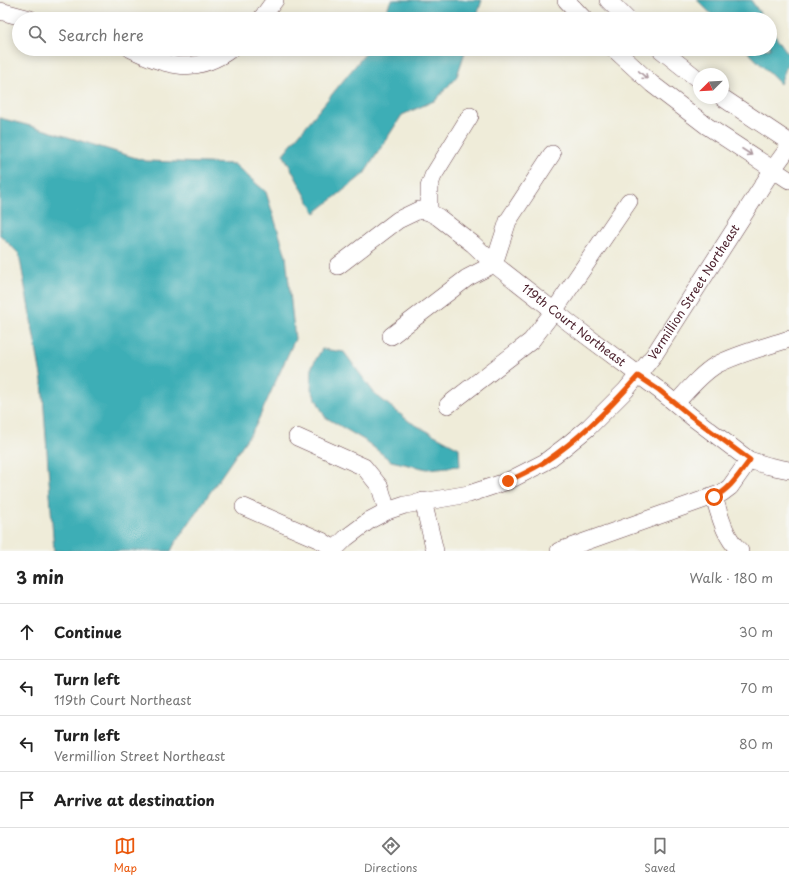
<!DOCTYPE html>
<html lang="en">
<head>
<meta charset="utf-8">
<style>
  :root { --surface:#fff; --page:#f6f6f6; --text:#222; --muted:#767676; --line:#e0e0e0; --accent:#ea580c }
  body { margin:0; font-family:"Playpen Sans",sans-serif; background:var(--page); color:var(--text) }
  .compass { position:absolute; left:693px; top:68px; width:36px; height:36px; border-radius:50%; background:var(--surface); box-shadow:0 2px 10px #0003; rotate:246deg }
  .stop { position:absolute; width:12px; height:12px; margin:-9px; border:3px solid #ea580c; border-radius:50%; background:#fff }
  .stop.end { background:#ea580c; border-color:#fff; box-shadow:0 1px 4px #0008 }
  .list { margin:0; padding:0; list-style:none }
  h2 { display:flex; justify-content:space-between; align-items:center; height:52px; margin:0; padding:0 16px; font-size:17px }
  h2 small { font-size:13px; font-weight:400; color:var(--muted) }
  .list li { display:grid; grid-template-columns:26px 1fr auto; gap:12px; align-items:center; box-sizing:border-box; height:56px; padding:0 16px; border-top:1px solid var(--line) }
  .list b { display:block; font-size:15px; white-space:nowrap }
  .list p { margin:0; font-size:13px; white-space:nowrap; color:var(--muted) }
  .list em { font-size:13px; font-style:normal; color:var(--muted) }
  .icon { flex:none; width:22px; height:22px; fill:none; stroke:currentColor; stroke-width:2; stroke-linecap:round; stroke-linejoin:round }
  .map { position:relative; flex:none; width:789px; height:551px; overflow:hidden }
  .search { position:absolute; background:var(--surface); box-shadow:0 2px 10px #0003; left:12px; right:12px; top:12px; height:44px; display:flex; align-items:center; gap:10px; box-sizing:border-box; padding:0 14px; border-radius:22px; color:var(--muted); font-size:15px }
  .sheet { height:276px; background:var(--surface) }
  nav { display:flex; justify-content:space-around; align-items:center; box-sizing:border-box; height:56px; border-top:1px solid var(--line); background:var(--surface); font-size:11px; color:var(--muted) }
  nav a { display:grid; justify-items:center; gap:2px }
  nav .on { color:var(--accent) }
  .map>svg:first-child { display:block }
  .water { fill:#3daeb6; stroke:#446670 }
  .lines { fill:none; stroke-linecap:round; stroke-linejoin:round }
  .minor-casing { stroke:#633e45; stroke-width:18 }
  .minor { stroke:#fff; stroke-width:17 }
  .oneway { stroke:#ae9aa0 }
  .route { stroke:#ea580c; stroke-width:5 }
  .labels { text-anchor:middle; stroke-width:3; stroke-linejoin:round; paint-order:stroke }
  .street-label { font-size:12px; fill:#4a1f2b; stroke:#f6f6f2 }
</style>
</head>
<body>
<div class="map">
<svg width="789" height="551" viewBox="0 0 789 551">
  <rect width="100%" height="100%" fill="#f6f6f2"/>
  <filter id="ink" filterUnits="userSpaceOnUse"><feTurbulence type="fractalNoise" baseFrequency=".025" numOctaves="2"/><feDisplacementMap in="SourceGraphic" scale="8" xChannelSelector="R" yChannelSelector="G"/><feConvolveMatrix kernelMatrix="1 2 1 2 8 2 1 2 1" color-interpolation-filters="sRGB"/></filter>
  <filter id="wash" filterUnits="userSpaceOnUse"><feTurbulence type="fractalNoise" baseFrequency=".012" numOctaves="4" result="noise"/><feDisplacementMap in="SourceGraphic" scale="16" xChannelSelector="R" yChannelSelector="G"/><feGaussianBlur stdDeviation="0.9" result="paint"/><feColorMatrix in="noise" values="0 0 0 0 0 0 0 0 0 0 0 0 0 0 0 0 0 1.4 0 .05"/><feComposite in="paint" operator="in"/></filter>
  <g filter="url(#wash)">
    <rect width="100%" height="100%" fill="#efecd9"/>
    <g class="water">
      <path d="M391 0H482L476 19H383Z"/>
      <path d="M697 0H751L764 19H716Z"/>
      <path d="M770 28 789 55V60L780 84 745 49H770Z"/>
      <path d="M369 49H466L457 76 436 100 402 115 364 174 315 213 283 154Z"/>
      <path d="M0 118 42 129 146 161 234 164 266 192 286 256 295 339 255 427 174 545 171 551H54L42 381 19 254 0 235Z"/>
      <path d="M322 349 344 352 375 394 410 422 459 448 460 466 427 469 391 461 364 440 325 417 311 389 312 366Z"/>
    </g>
  </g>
  <g filter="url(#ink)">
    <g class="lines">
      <defs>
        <g id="minor">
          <path d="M566 0 584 19"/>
          <path d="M608 0 627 19"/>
          <path d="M0 11 30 19"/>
          <path d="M261 19 275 0"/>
          <path d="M131 49C167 67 196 75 231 49"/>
          <path d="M614 49 652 84 707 126 789 180"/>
          <path d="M660 49 699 80"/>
          <path d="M723 98 789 142"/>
          <path d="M429 212V187L433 176 470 116"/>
          <path id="s1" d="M338 266 398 220 419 210 429 212 438 217 473 244 494 264 572 325 659 390 692 417 749 460 769 466 789 470"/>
          <path d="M391 336 467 278 494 264 508 221 552 154"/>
          <path d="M676 403C688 390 701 374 716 365 739 353 765 347 789 339"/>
          <path d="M448 405 531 341 554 311 629 201"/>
          <path d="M297 437 364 467 380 487 387 511"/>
          <path d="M714 497C720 516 725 538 740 551"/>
          <path d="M423 501 435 551"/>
          <path d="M244 507 322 541 334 549"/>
          <path id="s2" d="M333 551 346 538 370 520 387 511 405 505 469 494 508 481 545 462 566 446 589 427 626 390 654 355 773 169 789 147"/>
          <path d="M559 551 722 493 730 487 749 460"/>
        </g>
      </defs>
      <use href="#minor" class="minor-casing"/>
      <use href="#minor" class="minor"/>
    </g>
    <defs><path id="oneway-shaft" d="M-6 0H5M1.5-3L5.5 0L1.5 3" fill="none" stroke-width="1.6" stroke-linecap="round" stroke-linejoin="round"/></defs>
    <g class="oneway">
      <use href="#oneway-shaft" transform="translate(643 75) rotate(43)"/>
      <use href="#oneway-shaft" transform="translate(747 152) rotate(33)"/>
    </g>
  </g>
  <g class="lines" filter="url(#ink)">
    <path class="route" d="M508 481C521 475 534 469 546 461 581 438 611 407 638 376L659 390 692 417 750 460C739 474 731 489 714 497"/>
  </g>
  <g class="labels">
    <g class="street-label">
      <text dy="4" stroke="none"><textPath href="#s2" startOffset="462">Vermillion Street Northeast</textPath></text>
      <text dy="4" stroke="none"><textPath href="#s1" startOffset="293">119th Court Northeast</textPath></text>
    </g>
  </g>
</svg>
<svg class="compass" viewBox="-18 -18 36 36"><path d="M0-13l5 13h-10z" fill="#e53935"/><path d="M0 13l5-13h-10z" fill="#767676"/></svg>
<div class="stop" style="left:714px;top:497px"></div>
<div class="stop end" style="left:508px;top:481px"></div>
<div class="search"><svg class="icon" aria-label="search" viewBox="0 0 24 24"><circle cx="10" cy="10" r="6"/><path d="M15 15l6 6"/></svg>Search here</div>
</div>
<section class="sheet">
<h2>3 min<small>Walk · 180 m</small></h2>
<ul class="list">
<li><svg class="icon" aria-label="ahead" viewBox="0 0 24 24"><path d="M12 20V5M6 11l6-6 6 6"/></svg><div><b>Continue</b></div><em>30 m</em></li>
<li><svg class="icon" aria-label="left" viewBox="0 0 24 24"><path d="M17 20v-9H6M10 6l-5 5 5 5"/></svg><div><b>Turn left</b><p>119th Court Northeast</p></div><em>70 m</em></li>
<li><svg class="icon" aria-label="left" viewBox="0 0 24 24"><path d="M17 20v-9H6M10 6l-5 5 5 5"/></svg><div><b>Turn left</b><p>Vermillion Street Northeast</p></div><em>80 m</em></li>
<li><svg class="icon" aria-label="arrive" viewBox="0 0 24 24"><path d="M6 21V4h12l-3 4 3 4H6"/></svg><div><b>Arrive at destination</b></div></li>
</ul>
</section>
<nav>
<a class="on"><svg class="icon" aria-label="map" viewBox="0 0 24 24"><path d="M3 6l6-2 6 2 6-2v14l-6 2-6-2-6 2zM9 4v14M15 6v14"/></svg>Map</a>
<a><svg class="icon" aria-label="directions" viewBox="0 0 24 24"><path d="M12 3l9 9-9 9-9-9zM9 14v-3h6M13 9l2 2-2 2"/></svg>Directions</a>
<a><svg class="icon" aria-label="saved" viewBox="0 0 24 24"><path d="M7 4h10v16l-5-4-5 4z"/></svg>Saved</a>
</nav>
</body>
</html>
